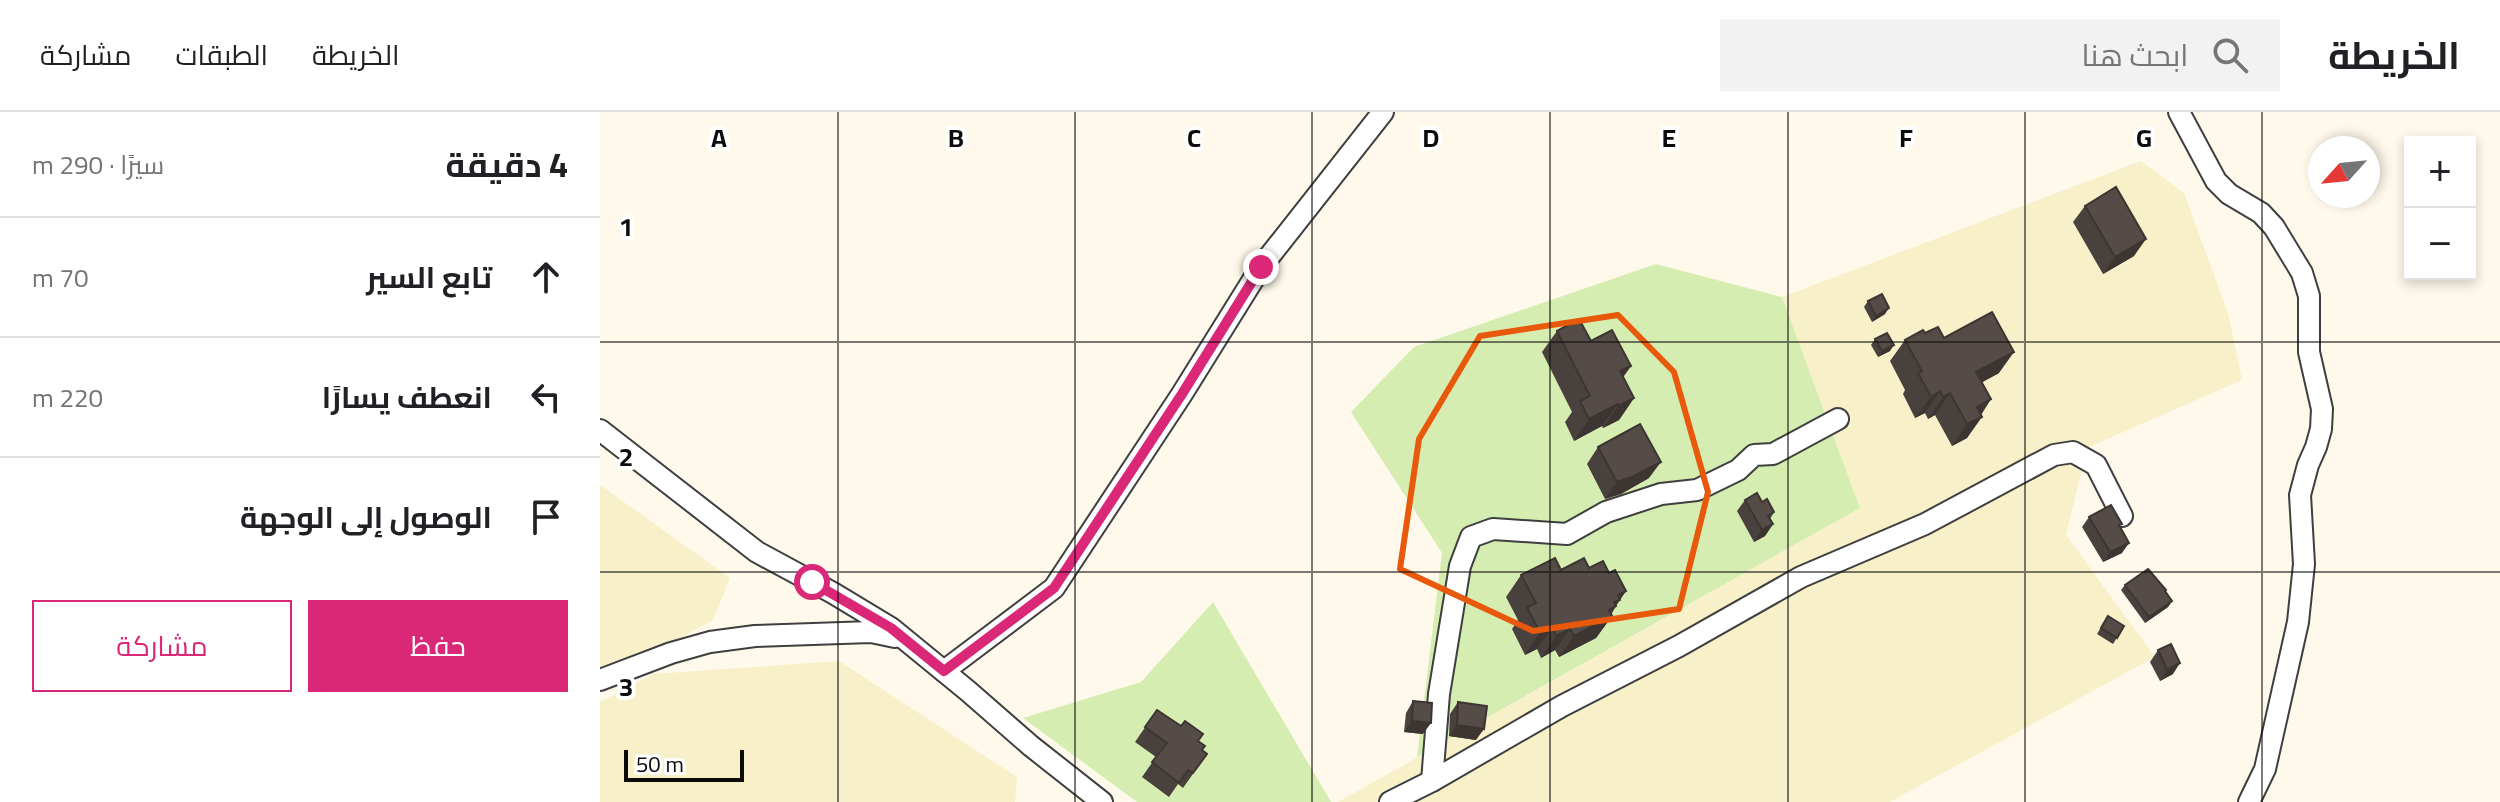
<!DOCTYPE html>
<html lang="ar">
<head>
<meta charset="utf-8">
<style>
  :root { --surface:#fff; --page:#f2f2f2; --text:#202124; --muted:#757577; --line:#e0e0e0; --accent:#db2777 }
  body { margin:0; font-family:Georgia,Cairo,serif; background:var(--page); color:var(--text); direction:rtl }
  .controls { position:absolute; right:24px; top:24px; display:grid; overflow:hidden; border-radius:0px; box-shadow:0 4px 12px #0003 }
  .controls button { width:72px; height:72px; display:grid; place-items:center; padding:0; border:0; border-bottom:2px solid var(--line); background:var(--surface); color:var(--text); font:40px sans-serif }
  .compass { position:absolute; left:1708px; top:24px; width:72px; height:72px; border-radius:50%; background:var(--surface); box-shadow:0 4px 12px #0003; rotate:243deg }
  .scale { position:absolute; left:24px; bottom:20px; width:120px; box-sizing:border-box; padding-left:8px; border:4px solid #0c0c0c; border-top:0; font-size:22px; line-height:28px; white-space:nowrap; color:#0c0c0c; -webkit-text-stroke:6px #fff; paint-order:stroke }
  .stop { position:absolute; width:24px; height:24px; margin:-18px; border:6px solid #db2777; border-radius:50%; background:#fff }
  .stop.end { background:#db2777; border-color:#fff; box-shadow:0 2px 8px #0008 }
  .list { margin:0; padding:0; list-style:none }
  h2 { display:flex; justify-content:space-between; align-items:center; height:104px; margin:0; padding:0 32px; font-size:34px }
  h2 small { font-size:26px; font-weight:400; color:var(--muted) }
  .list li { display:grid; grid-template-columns:52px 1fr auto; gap:24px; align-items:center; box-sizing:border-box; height:120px; padding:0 32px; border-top:2px solid var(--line) }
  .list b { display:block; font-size:30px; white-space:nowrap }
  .list em { font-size:26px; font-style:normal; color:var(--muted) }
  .actions { display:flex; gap:16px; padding:24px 32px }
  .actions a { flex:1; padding:18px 0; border:2px solid var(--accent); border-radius:0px; text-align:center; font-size:28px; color:var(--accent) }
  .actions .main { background:var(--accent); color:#fff }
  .icon { flex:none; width:44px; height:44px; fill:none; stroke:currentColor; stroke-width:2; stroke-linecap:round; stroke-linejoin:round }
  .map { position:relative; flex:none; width:1900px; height:690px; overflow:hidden; direction:ltr }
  header { display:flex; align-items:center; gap:48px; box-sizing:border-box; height:112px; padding:0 40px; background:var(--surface); border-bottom:2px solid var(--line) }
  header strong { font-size:38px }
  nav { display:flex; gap:44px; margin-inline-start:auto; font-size:28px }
  .search { width:560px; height:72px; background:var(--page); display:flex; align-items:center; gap:20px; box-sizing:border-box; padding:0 28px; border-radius:0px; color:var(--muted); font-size:30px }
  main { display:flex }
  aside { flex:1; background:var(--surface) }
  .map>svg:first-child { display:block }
  .farmland { fill:#f8f0c8 }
  .green { fill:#d5edb1 }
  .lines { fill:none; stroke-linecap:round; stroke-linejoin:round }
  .minor-casing { stroke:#3f3f3f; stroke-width:24 }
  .minor { stroke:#fff; stroke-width:20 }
  .wall { fill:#49413d }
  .shaded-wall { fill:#3c3532 }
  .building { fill:#554c47; stroke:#3c3532; stroke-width:2 }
  .route { stroke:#db2777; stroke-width:10 }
  .marked { fill:none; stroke:#e8590c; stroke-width:6; stroke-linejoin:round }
  .grid { fill:none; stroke:#0c0c0c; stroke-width:2; stroke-opacity:0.55 }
  .grid-label { font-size:26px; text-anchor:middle; font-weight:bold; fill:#0c0c0c; stroke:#fff; stroke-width:8; stroke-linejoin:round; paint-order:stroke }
</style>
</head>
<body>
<header>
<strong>الخريطة</strong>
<div class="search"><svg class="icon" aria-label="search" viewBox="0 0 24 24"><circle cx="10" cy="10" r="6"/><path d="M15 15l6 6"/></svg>ابحث هنا</div>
<nav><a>الخريطة</a><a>الطبقات</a><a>مشاركة</a></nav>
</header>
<main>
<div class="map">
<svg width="1900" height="690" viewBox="0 0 1900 690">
  <rect width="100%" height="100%" fill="#fff9eb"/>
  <g class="farmland">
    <path d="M1541 49 1584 81 1628 201 1642 268 1487 336 1466 423 1555 545 1290 690H738L1260 396 1182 185Z"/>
    <path d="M0 373 130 466 113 508 0 570Z"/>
    <path d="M239 549 417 665 415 690H0V590L53 562Z"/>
  </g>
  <g class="green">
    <path d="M1056 152 1182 185 1260 396 817 645 842 441 751 300 814 235Z"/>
    <path d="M613 490 731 690H537L423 606 541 570Z"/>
  </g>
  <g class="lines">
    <defs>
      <g id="minor">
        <path d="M1579 0 1616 69 1629 82 1661 101 1674 115 1702 161 1709 184V240L1722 297 1721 317 1716 335 1708 353 1700 383 1704 452 1698 510 1665 657 1649 690"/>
        <path d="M0 318 157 440 233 481 291 516 368 579 431 634 502 690"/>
        <path d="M344 559 454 476 582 282 661 155 783 0"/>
        <path d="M0 568 71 541 110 530 155 524 271 520 295 525"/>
        <path d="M832 669 839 582 860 454 871 425 893 417 967 422 1006 400 1061 382 1097 378 1138 358 1154 343 1173 342 1238 307"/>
        <path d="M790 690 832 669 962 594 1079 534 1201 465 1325 412 1454 343 1473 340 1496 353 1522 404"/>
      </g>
    </defs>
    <use href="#minor" class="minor-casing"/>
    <use href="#minor" class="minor"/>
  </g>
  <g class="wall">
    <path d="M1485 94 1534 144 1503 162 1473 110Z"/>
    <path d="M1268 189 1285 202 1272 210 1264 195Z"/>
    <path d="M957 219 1031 254 1023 265 1034 286 1019 308 1003 316 1002 314 974 329 965 310 972 300 942 240Z"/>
    <path d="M1325 221 1344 226 1399 261 1382 270 1391 287 1367 326 1352 334 1335 303 1328 307 1325 301 1315 306 1303 282 1305 278 1290 249 1305 228Z"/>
    <path d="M1275 227 1290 239 1278 245 1271 233Z"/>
    <path d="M998 335 1049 366 1021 382 1005 387 987 352Z"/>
    <path d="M1145 388 1162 390 1174 400 1170 407 1173 412 1165 424 1154 430 1137 399Z"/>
    <path d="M1489 405 1520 414 1522 441 1503 450 1482 415Z"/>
    <path d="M989 456 1009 461 1026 479 1016 493V494L1011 503 1012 504 996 526 959 545 955 538 941 546 937 537 925 543 912 517 918 508 906 485 921 463 961 458Z"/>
    <path d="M1525 473 1572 489 1568 495 1545 511 1521 478Z"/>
    <path d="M1508 504 1524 514 1513 532 1497 522Z"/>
    <path d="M1558 538 1573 562 1560 569 1550 550Z"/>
    <path d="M813 589 823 622 804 620 806 601Z"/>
    <path d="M858 590 876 628 849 624 850 602Z"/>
    <path d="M557 598 598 629 602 638 607 642 583 676 578 672 569 685 542 665 556 645 535 630Z"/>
  </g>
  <g class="shaded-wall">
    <path d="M1546 127 1534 144 1503 162 1515 145Z"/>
    <path d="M1289 196 1285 202 1272 210 1276 204Z"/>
    <path d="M1294 233 1290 239 1278 245 1282 239Z"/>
    <path d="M1414 240 1399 261 1361 282 1376 260Z"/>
    <path d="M1031 254 1016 275 1020 259Z"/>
    <path d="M1340 279 1325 301 1315 306 1331 285Z"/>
    <path d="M1350 281 1335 303 1328 307 1343 285Z"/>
    <path d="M1034 286 1019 308 1003 316 1018 294Z"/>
    <path d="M1391 287 1377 307 1382 305 1367 326 1352 334 1367 312 1377 295Z"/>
    <path d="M1018 292 1002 314 974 329 989 307Z"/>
    <path d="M1061 350 1049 366 1021 382 1005 387 1017 370Z"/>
    <path d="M1173 412 1165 424 1154 430 1162 418Z"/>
    <path d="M1529 431 1522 441 1503 450 1510 440Z"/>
    <path d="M1026 479 1008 506 1012 504 996 526 959 545 974 524 1018 483Z"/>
    <path d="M1572 489 1568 495 1545 511 1549 505Z"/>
    <path d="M952 515 937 537 925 543 940 521Z"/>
    <path d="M970 517 955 538 941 546 956 524Z"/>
    <path d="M1580 551 1573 562 1560 569 1567 558Z"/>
    <path d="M812 609 831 611 823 622 804 620Z"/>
    <path d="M857 613 884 617 876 628 849 624Z"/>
  </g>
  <g class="building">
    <path d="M1516 75 1546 127 1515 145 1485 94Z"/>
    <path d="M1282 182 1289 196 1276 204 1268 189Z"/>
    <path d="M1392 200 1414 240 1376 260 1391 287 1377 295 1382 305 1367 312 1350 281 1343 285 1340 279 1331 285 1318 261 1322 259 1305 228 1323 218 1325 221 1338 215 1344 226Z"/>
    <path d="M979 207 991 229 1012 218 1031 254 1020 259 1034 286 1018 294V292L989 307 980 289 990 284 957 219Z"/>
    <path d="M1287 221 1294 233 1282 239 1275 227Z"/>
    <path d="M1040 312 1061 350 1032 365 1017 370 998 335Z"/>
    <path d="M1157 381 1162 390 1167 387 1174 400 1168 404 1173 412 1162 418 1145 388Z"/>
    <path d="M1511 393 1522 412 1519 413 1529 431 1510 440 1489 405Z"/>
    <path d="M955 446 961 458 984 446 989 456 1003 449 1009 461 1015 458 1026 479 1018 483 1020 488 1014 490 1016 494 1009 498 1012 504 974 524 970 517 956 524 952 515 940 521 927 495 936 491 921 463Z"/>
    <path d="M1548 457 1566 478 1565 479 1572 489 1549 505 1525 473Z"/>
    <path d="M1508 504 1524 514 1517 526 1501 516Z"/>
    <path d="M1571 532 1580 551 1567 558 1558 538Z"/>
    <path d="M813 589 832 591 831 611 812 609Z"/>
    <path d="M858 590 887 594 884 617 857 613Z"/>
    <path d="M557 598 581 614 585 609 603 622 598 629 605 634 602 638 607 642 593 661 588 658 579 671 552 650 567 631 545 615Z"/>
  </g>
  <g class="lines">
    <path class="route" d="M212 470 291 516 344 559 454 476 582 282 661 155"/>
  </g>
  <path class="marked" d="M1018 203 1074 260 1108 380 1079 497 933 519 800 457 819 327 880 224Z"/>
  <path class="grid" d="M238 0V690M475 0V690M712 0V690M950 0V690M1188 0V690M1425 0V690M1662 0V690M0 230H1900M0 460H1900"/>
  <g class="grid-label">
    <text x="119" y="35">A</text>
    <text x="356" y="35">B</text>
    <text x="594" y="35">C</text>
    <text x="831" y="35">D</text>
    <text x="1069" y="35">E</text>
    <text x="1306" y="35">F</text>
    <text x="1544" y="35">G</text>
    <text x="26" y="124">1</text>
    <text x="26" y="354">2</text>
    <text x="26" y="584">3</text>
  </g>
</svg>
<div class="controls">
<button>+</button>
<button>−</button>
</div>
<svg class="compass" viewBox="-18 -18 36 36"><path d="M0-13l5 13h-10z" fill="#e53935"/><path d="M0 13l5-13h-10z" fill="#757577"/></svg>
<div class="scale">50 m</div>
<div class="stop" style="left:212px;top:470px"></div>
<div class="stop end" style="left:661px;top:155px"></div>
</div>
<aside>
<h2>4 دقيقة<small>سيرًا · 290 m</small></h2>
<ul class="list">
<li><svg class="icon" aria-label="ahead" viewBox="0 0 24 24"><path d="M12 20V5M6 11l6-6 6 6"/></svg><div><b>تابع السير</b></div><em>70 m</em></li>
<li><svg class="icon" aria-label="left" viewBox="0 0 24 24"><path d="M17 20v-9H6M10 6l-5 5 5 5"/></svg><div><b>انعطف يسارًا</b></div><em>220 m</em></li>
<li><svg class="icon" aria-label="arrive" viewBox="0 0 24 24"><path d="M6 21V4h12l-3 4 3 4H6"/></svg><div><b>الوصول إلى الوجهة</b></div></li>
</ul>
<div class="actions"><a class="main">حفظ</a><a>مشاركة</a></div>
</aside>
</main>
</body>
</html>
